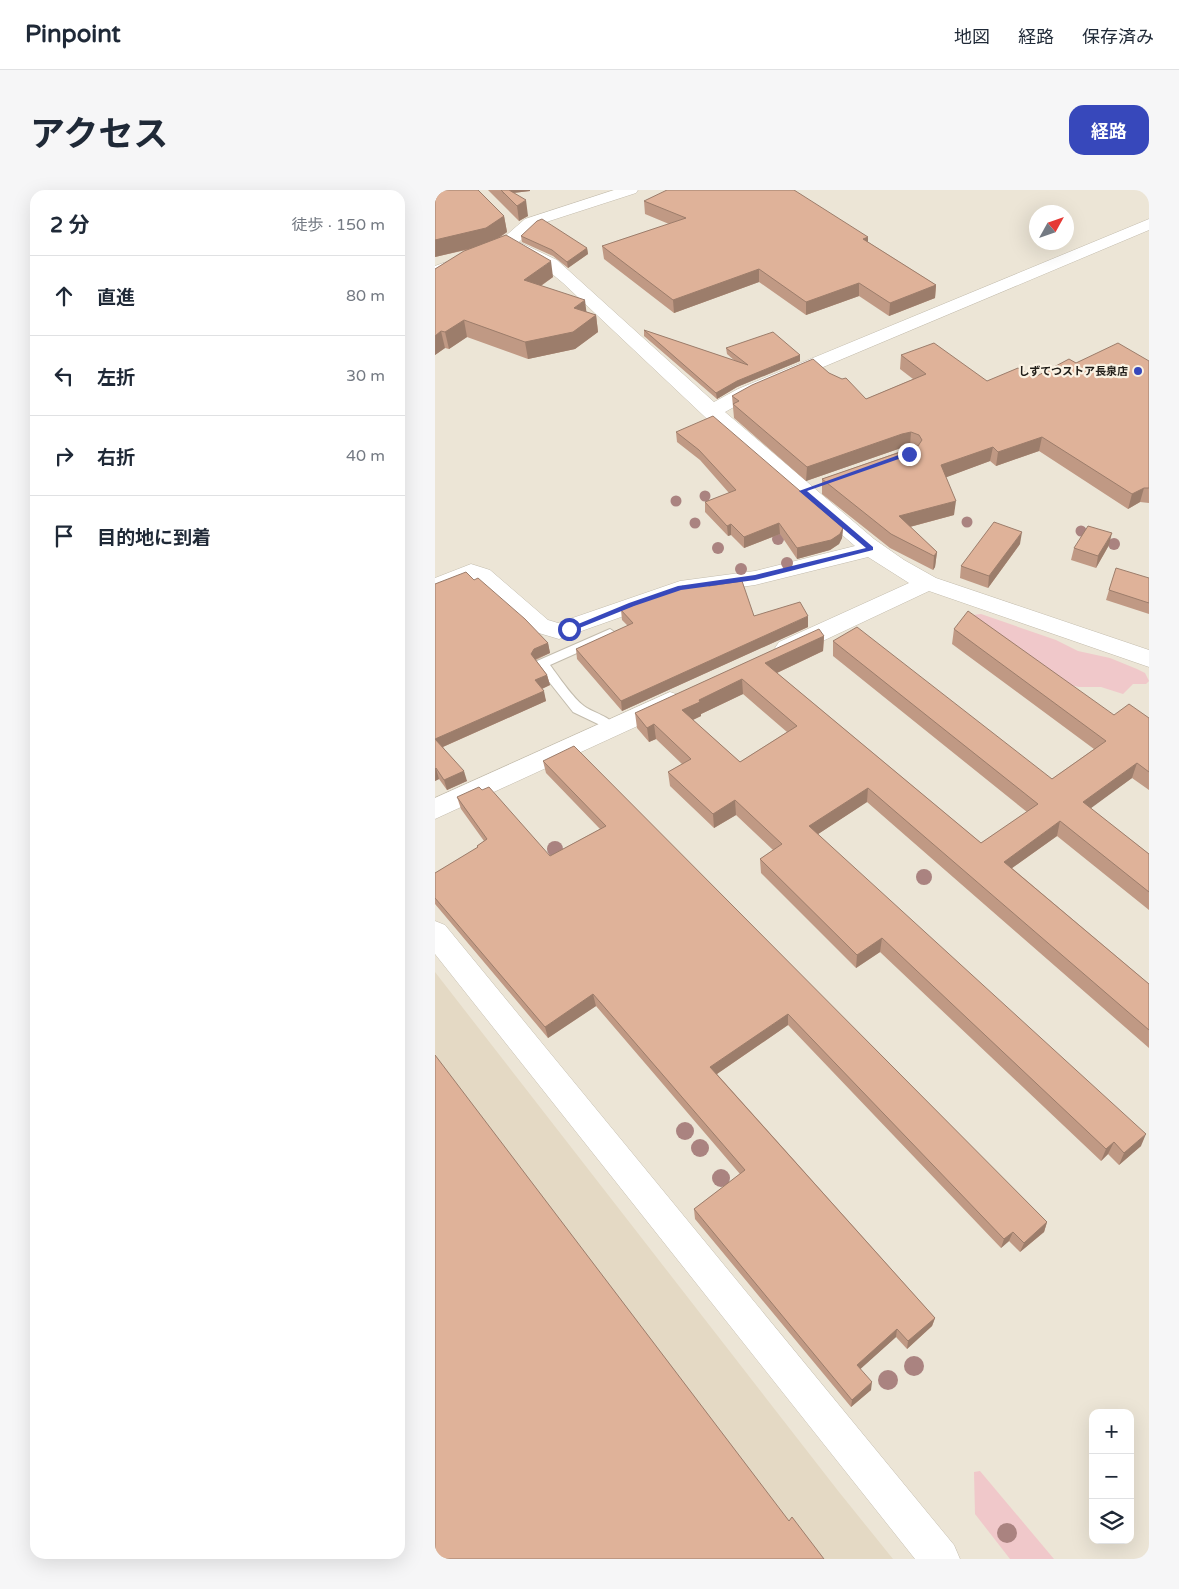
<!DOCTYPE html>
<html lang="ja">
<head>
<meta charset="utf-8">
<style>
  :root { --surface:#fff; --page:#f6f6f7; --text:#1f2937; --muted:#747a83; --line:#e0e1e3; --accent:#3748bb }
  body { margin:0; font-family:"Varela Round","Noto Sans JP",sans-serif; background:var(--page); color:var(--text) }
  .controls { position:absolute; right:15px; bottom:15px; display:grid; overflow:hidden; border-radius:10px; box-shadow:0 5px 20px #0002 }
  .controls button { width:45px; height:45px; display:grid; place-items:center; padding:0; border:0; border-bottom:1px solid var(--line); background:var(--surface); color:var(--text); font:25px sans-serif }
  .compass { position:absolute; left:594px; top:15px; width:45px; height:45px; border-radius:50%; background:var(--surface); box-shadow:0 5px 20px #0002; rotate:50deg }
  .stop { position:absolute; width:15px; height:15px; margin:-11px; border:4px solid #3748bb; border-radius:50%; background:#fff }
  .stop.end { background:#3748bb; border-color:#fff; box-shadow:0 1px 5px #0008 }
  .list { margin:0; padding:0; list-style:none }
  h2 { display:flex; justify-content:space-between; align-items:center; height:65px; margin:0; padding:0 20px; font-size:21px }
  h2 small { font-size:16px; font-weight:400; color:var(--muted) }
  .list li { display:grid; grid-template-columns:32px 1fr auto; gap:15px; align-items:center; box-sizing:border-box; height:80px; padding:0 20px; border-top:1px solid var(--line) }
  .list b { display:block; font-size:19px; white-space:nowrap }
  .list em { font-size:16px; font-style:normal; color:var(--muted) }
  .icon { flex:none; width:28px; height:28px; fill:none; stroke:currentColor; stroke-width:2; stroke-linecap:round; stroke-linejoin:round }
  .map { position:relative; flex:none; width:714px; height:1369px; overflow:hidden; border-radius:15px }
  header { display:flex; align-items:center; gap:30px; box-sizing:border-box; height:70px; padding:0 25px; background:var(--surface); border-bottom:1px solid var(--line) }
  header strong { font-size:24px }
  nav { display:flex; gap:28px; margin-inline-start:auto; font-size:18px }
  .intro { display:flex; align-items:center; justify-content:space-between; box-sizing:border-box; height:120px; padding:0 30px }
  h1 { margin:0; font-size:35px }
  .button { padding:12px 22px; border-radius:15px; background:var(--accent); color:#fff; font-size:18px; font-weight:700 }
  main { display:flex; gap:30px; padding:0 30px }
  aside { flex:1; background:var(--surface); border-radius:15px; box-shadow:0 5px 20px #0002 }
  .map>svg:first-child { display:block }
  .built { fill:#e4d9c4 }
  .green { fill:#f0c8ca }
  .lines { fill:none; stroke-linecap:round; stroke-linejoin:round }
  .lane-casing { stroke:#c3bcad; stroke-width:2 }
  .street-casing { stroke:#c3bcad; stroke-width:1 }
  .lane { fill:#fff; fill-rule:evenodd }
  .street { fill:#fff; fill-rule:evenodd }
  .tree { fill:#aa8380 }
  .wall { fill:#c09984; fill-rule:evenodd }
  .shaded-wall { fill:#9c7d6b }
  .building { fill:#dfb299; stroke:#9c7d6b; fill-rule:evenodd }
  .route { fill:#3748bb }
  .poi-dot { fill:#3748bb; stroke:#faf2e3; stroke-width:2 }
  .labels { text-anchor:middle; stroke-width:4.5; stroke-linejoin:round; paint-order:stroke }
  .far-poi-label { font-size:11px; font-weight:bold; fill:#201d18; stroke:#faf2e3; text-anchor:end }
</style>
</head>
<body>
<header>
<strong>Pinpoint</strong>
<nav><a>地図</a><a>経路</a><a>保存済み</a></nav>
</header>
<div class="intro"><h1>アクセス</h1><a class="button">経路</a></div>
<main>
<aside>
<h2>2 分<small>徒歩 · 150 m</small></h2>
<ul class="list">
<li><svg class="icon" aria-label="ahead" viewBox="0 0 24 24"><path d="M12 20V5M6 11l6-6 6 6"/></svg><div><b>直進</b></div><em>80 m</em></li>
<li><svg class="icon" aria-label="left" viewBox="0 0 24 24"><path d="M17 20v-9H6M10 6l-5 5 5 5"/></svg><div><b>左折</b></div><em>30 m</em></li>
<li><svg class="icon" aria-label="right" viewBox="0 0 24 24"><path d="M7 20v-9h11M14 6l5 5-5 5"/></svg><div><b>右折</b></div><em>40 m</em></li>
<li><svg class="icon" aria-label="arrive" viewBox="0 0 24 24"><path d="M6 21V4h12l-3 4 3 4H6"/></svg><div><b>目的地に到着</b></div></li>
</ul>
</aside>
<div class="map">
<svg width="714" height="1369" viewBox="0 0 714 1369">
  <rect width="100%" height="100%" fill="#ece5d6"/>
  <path class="built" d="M0 782 404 1302 458 1369H0Z"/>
  <g class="green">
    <path d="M546 424 621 450 643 461 675 468 702 479 710 483 714 491 711 494H698L688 504 666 497H644L630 494 540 437 529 426Z"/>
    <path d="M545 1281 619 1369H575L540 1324 539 1282Z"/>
  </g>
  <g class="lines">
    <defs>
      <path id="lane" d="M175 439 181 443 180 446 115 475C124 487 138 508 149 516 160 524 174 525 182 538L180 541H170L163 534 138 522 100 474 102 471Z"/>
      <g id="street">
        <path d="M179 0H203L201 3 102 35 84 52 122 70 279 212 303 199 714 29V40L317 207 290 222 439 349 469 370 501 388 714 460V477L494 401 360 464 352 466 344 464 340 458 344 452 474 393 433 367 320 395 248 405 124 449 97 441 37 389 0 404V388L36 374 55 380 113 430 123 433 245 391 320 381 420 356 270 227 128 93 110 78 76 58 67 64 0 87V76L55 56 67 49 90 29Z"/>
        <path d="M235 502 244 505 247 511 244 517 0 629V608Z"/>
        <path d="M0 731 10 735 519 1355 525 1369H480L0 764Z"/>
      </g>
    </defs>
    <use href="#lane" class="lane-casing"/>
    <use href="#street" class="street-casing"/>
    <use href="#lane" class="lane"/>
    <use href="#street" class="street"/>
  </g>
  <g class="tree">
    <circle cx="270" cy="306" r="5.5"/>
    <circle cx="241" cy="311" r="5.5"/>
    <circle cx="532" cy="332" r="5.5"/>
    <circle cx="260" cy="333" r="5.5"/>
    <circle cx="646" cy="341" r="5.5"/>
    <circle cx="343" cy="349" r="6"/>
    <circle cx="679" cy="354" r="6"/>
    <circle cx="283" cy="358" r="6"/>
    <circle cx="352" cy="373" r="6"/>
    <circle cx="306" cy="379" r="6"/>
    <circle cx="120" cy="659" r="8"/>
    <circle cx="489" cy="687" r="8"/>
    <circle cx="250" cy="941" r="9"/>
    <circle cx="265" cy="958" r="9"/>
    <circle cx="286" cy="988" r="9"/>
    <circle cx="479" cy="1176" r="10"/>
    <circle cx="453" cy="1190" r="10"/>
    <circle cx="572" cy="1343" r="10"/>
  </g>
  <g class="wall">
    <path d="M0 0 69 26 72 42 64 48 118 87 106 96 152 122 161 125 163 142 140 159 93 169 32 147 14 159 10 158 0 165V79L31 60 0 67Z"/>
    <path d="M53 0H95V1L78 3 93 26 84 31Z"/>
    <path d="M209 11 433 47V52L501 95 500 108 454 126 424 106 371 125 324 92 239 123 169 69 167 56 234 34 210 24Z"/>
    <path d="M86 46 152 58 153 64 133 78 118 66 87 52Z"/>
    <path d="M209 140 300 171 292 164 291 158 365 165V171L302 197 282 209 209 146Z"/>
    <path d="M466 165 552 191 600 187 641 173 714 171V313L705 312 693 319 604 261 561 276 555 271 511 287 519 325 475 337 502 362 500 377 498 380 455 358 387 304V289L478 257 475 256 466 258 371 291 299 228 297 206 394 183 431 209 478 189 465 179Z"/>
    <path d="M241 242 408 338 407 348 404 354 395 360 362 369 345 344 309 358 296 345 293 346 270 322V312L294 303 265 270 242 252Z"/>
    <path d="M585 354 553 398 525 388 526 376Z"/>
    <path d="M674 355 661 378 636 370 639 358Z"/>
    <path d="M714 388V424L671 410 674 400Z"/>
    <path d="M39 390 113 453 115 463 101 470 112 485 115 495 107 499 111 511 8 557 32 591 12 600 4 589 0 591V394Z"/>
    <path d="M274 396 319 426 373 437 187 521 142 469 141 459 193 436 187 430 186 420 251 398Z"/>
    <path d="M519 439 679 525 714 528V600L697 588 655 618 714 664V720L622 646 577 678 714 794V858L432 612 383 644 706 956 684 975 673 964 666 971 445 762 421 778 326 683 325 669 338 660 301 625 279 638 235 596 233 582 247 574 221 549 214 552 202 538 200 523 389 446 388 461 342 483 546 653 592 622 398 466V451L617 589 659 559 517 454ZM308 504 352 542 305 572 258 530 266 526V524Z"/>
    <path d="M108 571 612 1032 609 1042 585 1062 574 1051 566 1058 353 835 282 884 500 1128 497 1136 472 1159 461 1147 425 1179 436 1200 416 1217 260 1029 259 1019 305 984 161 816 113 848 0 714V683L42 658V656L49 651 26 619 22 607 115 666 165 639 111 583Z"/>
  </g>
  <g class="shaded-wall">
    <path d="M66 0H95V1L69 4Z"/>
    <path d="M91 10 93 26 84 31 82 16Z"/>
    <path d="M69 26 72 42 54 54 0 67V50Z"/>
    <path d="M433 47V60L428 49Z"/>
    <path d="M152 58 153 64 133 78 132 72Z"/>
    <path d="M116 71 118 87 91 106 89 90Z"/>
    <path d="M324 79V92L239 123 238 110Z"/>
    <path d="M424 93V106L371 125V112Z"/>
    <path d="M501 95 500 108 454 126 455 113Z"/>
    <path d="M150 110 152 127 139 118Z"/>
    <path d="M161 125 163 142 140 159 93 169 90 152Z"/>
    <path d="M29 130 32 147 14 159 10 142Z"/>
    <path d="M6 141 10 158 0 165V146Z"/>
    <path d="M365 165V171L302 197 282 209 281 203 302 191Z"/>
    <path d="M476 242 475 256 466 258 371 291 372 277 467 244Z"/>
    <path d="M607 247 604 261 561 276 563 262Z"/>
    <path d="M558 257 555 271 504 290 506 275Z"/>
    <path d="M709 298 705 312 693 319 697 304Z"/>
    <path d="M521 311 519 325 463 340 464 326Z"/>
    <path d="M344 333 345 344 309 358V347Z"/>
    <path d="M296 334V345L293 346 292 336Z"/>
    <path d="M408 338 407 348 404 354 395 360 362 369V358Z"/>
    <path d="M587 342 585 354 553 398 554 386Z"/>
    <path d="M677 343 674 355 661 378 663 366Z"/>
    <path d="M502 362 500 377 498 380 499 366Z"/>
    <path d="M373 426V437L187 521 186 511Z"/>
    <path d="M389 446 388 461 331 488 330 473Z"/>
    <path d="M113 453 115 463 101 469 98 474 96 464 99 459Z"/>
    <path d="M112 485 115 495 102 501 100 490Z"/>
    <path d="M307 489 308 504 266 524V526L249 534 247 520 264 510Z"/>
    <path d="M109 501 111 511 3 559 0 549Z"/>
    <path d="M219 534 221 549 214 552 212 538Z"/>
    <path d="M702 573 697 588 644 627 648 612Z"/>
    <path d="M1 578 4 589 0 591V579Z"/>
    <path d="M29 581 32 591 12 600 9 590Z"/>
    <path d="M433 598 432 612 374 650V636Z"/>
    <path d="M300 610 301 625 279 638 278 624Z"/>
    <path d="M625 631 622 646 566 686 569 672Z"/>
    <path d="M447 748 445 762 421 778 422 765Z"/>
    <path d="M158 804 161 816 113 848 110 837Z"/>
    <path d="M353 824V835L276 888 275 877Z"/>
    <path d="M711 944 706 956 684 975 689 963Z"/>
    <path d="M679 952 673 964 666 971 671 959Z"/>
    <path d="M612 1032 609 1042 585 1062 589 1053Z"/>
    <path d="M578 1042 574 1051 566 1058 569 1049Z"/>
    <path d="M500 1128 497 1136 472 1159 473 1151Z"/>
    <path d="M462 1139 461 1147 421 1183 422 1175Z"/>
    <path d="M437 1192 436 1200 416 1217 417 1210Z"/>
  </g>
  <g class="building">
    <path d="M0 0H43L69 26 51 38 0 50Z"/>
    <path d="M66 0H74L91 10 82 16Z"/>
    <path d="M232 0H359L433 47 428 49 501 95 455 113 424 93 371 112 324 79 238 110 167 56 251 28 209 11Z"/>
    <path d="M107 29 152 58 132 72 117 60 86 46 102 31Z"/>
    <path d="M71 45 116 71 89 90 150 110 139 118 161 125 138 142 90 152 29 130 10 142 6 141 0 146V79L29 61Z"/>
    <path d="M209 140 313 175 291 158 338 142 365 165 302 191 281 203Z"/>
    <path d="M499 153 552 191 583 178 600 187 634 169 641 173 683 153 714 171V298H709L697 304 607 247 563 262 558 257 506 275 521 311 464 326 502 362 499 366 456 344 387 289 483 256 487 250 484 245 476 242 467 244 372 277 298 214 304 211 297 206 317 195 378 169 394 183 407 189 411 188 431 209 491 184 466 165Z"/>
    <path d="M278 226 408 338 405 344 396 350 362 358 344 333 309 347 296 334 292 336 270 312 301 300 264 260 241 242Z"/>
    <path d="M559 332 587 342 554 386 526 376Z"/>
    <path d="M653 336 677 343 663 366 639 358Z"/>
    <path d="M681 378 714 388V413L674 400Z"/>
    <path d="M31 382 39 390 43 388 90 429 113 453 99 459 96 464 112 485 100 490 109 501 0 549 29 581 9 590 1 578 0 579V394Z"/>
    <path d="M307 391 319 426 365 412 373 426 186 511 141 459 198 433 186 420 248 396 251 398 272 395 274 396Z"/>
    <path d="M533 421 679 525 694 514 714 528V582L702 573 648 612 714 664V702L625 631 569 672 714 794V840L433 598 374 636 711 944 689 963 679 952 671 959 447 748 422 765 325 669 347 654 300 610 278 624 233 582 256 569 219 534 212 538 200 523 384 439 389 446 330 473 546 653 603 614 398 451 422 437 617 589 671 551 519 439ZM307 489 362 536 305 572 247 520 265 512 264 510Z"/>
    <path d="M139 556 612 1032 589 1053 578 1042 569 1049 353 824 275 877 500 1128 473 1151 462 1139 422 1175 437 1192 417 1210 259 1019 310 980 158 804 110 837 0 708V683L43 657 42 656 52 649 22 607 44 597 47 600 54 597 115 666 171 636 108 571Z"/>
    <path d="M0 865 354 1331 357 1327 389 1369H0Z"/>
  </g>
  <path class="route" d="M472 262 478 264 372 301 438 357V360L320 390 246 400 199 416 137 441 131 439 194 413 243 396 320 385 431 358 364 301Z"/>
  <circle class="poi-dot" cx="703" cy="181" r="5"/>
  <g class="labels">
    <g class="far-poi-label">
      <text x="693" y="185">しずてつストア長泉店</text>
    </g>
  </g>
</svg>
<div class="controls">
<button>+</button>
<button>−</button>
<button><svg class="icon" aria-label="layers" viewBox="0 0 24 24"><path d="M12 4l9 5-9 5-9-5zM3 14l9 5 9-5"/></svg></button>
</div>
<svg class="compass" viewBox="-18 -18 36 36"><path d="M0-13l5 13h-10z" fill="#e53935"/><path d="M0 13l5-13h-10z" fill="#747a83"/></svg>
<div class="stop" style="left:134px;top:439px"></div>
<div class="stop end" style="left:474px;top:264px"></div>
</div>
</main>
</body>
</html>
